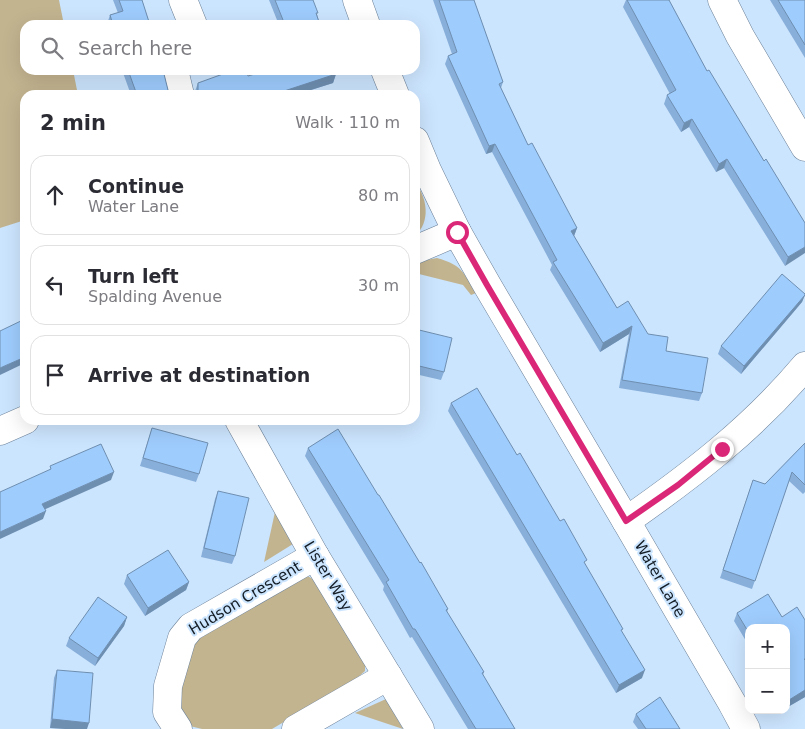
<!DOCTYPE html>
<html lang="en">
<head>
<meta charset="utf-8">
<style>
  :root { --surface:#fff; --page:#f7f7f7; --text:#2b2b33; --muted:#7c7c81; --line:#e1e1e2 }
  body { margin:0; font-family:"DejaVu Sans",sans-serif; background:var(--page); color:var(--text) }
  .controls { position:absolute; right:15px; bottom:15px; display:grid; overflow:hidden; border-radius:10px; box-shadow:0 5px 20px #0002 }
  .controls button { width:45px; height:45px; display:grid; place-items:center; padding:0; border:0; border-bottom:1px solid var(--line); background:var(--surface); color:var(--text); font:25px sans-serif }
  .stop { position:absolute; width:15px; height:15px; margin:-11px; border:4px solid #db2777; border-radius:50%; background:#fff }
  .stop.end { background:#db2777; border-color:#fff; box-shadow:0 1px 5px #0008 }
  .list { margin:0; padding:0; list-style:none }
  h2 { display:flex; justify-content:space-between; align-items:center; height:65px; margin:0; padding:0 20px; font-size:21px }
  h2 small { font-size:16px; font-weight:400; color:var(--muted) }
  .list li { display:grid; grid-template-columns:32px 1fr auto; gap:15px; align-items:center; box-sizing:border-box; height:80px; margin:0 10px 10px; padding:0 10px; border:1px solid var(--line); border-radius:15px }
  .list b { display:block; font-size:19px; white-space:nowrap }
  .list p { margin:0; font-size:16px; white-space:nowrap; color:var(--muted) }
  .list em { font-size:16px; font-style:normal; color:var(--muted) }
  .icon { flex:none; width:28px; height:28px; fill:none; stroke:currentColor; stroke-width:2; stroke-linecap:round; stroke-linejoin:round }
  .map { position:relative; flex:none; width:805px; height:729px; overflow:hidden }
  .search { position:absolute; background:var(--surface); box-shadow:0 5px 20px #0002; left:20px; top:20px; width:400px; height:55px; display:flex; align-items:center; gap:12px; box-sizing:border-box; padding:0 18px; border-radius:15px; color:var(--muted); font-size:19px }
  .panel { position:absolute; background:var(--surface); box-shadow:0 5px 20px #0002; left:20px; top:90px; width:400px; height:335px; border-radius:15px }
  .map>svg:first-child { display:block }
  .green { fill:#c3b490 }
  .lines { fill:none; stroke-linecap:round; stroke-linejoin:round }
  .minor-casing { stroke:#6c8198; stroke-width:29 }
  .minor { stroke:#fff; stroke-width:28 }
  .wall { fill:#88afda }
  .shaded-wall { fill:#6f8fb1 }
  .building { fill:#9eccfd; stroke:#6f8fb1 }
  .route { stroke:#db2777; stroke-width:6 }
  .labels { text-anchor:middle; stroke-width:4; stroke-linejoin:round; paint-order:stroke }
  .street-label { font-size:15px; fill:#141d26; stroke:#cce5fe }
</style>
</head>
<body>
<div class="map">
<svg width="805" height="729" viewBox="0 0 805 729">
  <rect width="100%" height="100%" fill="#cce5fe"/>
  <g class="green">
    <path d="M0 0H59L64 25H25V70H73L78 95H25V220L0 228Z"/>
    <path d="M416 183C427 199 431 221 415 236Z"/>
    <path d="M437 258C462 265 463 272 476 293L471 295 463 285 415 273V262Z"/>
    <path d="M275 512 293 544 264 562Z"/>
    <path d="M306 575 316 581 365 663V671L356 679 272 729H202L190 726 177 707 187 657 197 640Z"/>
    <path d="M386 699 403 729 355 713Z"/>
  </g>
  <g class="lines">
    <defs>
      <g id="minor">
        <path d="M183 0 193 25"/>
        <path d="M357 0 366 25"/>
        <path d="M722 0 740 36 805 147"/>
        <path d="M174 70 180 95"/>
        <path d="M385 70 395 95"/>
        <path d="M415 141 427 170 457 232 487 285 626 521 732 703 746 729"/>
        <path d="M415 250 457 232"/>
        <path d="M239 420 315 556 420 729"/>
        <path d="M0 431 25 420"/>
        <path d="M626 521C692 475 753 428 805 366"/>
        <path d="M178 729 167 712 168 686 182 638 191 627 315 556"/>
        <path d="M296 729 388 676"/>
      </g>
    </defs>
    <use href="#minor" class="minor-casing"/>
    <use href="#minor" class="minor"/>
  </g>
  <g class="wall">
    <path d="M113 0H142L150 25H107V24L110 15 118 13Z"/>
    <path d="M269 0H313L320 25H279Z"/>
    <path d="M433 0H474L503 82 501 88 528 145 577 228 574 236 617 308 666 351 702 393 699 401 619 388 629 334 600 352 550 270 552 265 492 152 486 154 445 64 448 56 452 54Z"/>
    <path d="M626 0H669L707 71 764 161 805 223 785 266 724 168 716 172 689 127 681 132 664 104 667 95 670 94 623 7Z"/>
    <path d="M770 0H805V58Z"/>
    <path d="M122 70H163L168 90 170 95H131Z"/>
    <path d="M336 74 333 83 295 95H195V91L198 83 248 76Z"/>
    <path d="M805 294 802 302 741 374 718 354 721 346Z"/>
    <path d="M415 329 444 372 441 380 415 374Z"/>
    <path d="M451 403 517 455 585 564 622 632 642 678 616 693 448 411Z"/>
    <path d="M301 420H308L307 422Z"/>
    <path d="M152 428 199 474 196 482 140 466Z"/>
    <path d="M805 443V492L803 494 789 481 752 589 720 578 753 480 765 484Z"/>
    <path d="M308 448 378 495 448 609 447 612 484 672 483 675 515 729H468L412 637 410 638 383 590 384 586 305 456Z"/>
    <path d="M218 491 235 556 232 564 201 557 215 499Z"/>
    <path d="M127 575 189 582 186 590 145 616 124 584Z"/>
    <path d="M737 613 782 617 805 620V697L786 708V628H749V646L734 621Z"/>
    <path d="M127 617 124 626 95 666 66 646 69 638Z"/>
    <path d="M57 670 87 729 50 728 54 678Z"/>
    <path d="M636 714 680 729H638L633 722Z"/>
  </g>
  <g class="shaded-wall">
    <path d="M336 74 333 83 295 95H272Z"/>
    <path d="M692 119 689 127 681 132 684 123Z"/>
    <path d="M495 144 492 152 486 154 489 146Z"/>
    <path d="M727 159 724 168 716 172 719 164Z"/>
    <path d="M577 228 574 236 568 239 571 231Z"/>
    <path d="M805 247V253L785 266 788 257Z"/>
    <path d="M805 295 802 302 741 374 744 366Z"/>
    <path d="M632 326 629 334 600 352 603 343Z"/>
    <path d="M25 357V363L0 375V368Z"/>
    <path d="M114 472 111 480 39 512 42 504Z"/>
    <path d="M46 511 43 519 0 539V532Z"/>
    <path d="M189 582 186 590 145 616 148 608Z"/>
    <path d="M127 617 124 626 95 666 98 658Z"/>
    <path d="M645 670 642 678 616 693 619 685Z"/>
    <path d="M805 690V697L786 708 789 700Z"/>
    <path d="M52 719 89 723 87 729H65L50 728Z"/>
  </g>
  <g class="building">
    <path d="M119 0H142L150 25H113L110 15 123 11Z"/>
    <path d="M275 0H313L318 13H316L320 25H285Z"/>
    <path d="M439 0H474L503 82 499 84 528 145 532 143 577 228 571 231 617 308 628 301 648 334 668 337 666 351 708 358 702 393 622 380 632 326 603 343 553 262 557 260 495 144 489 146 448 56 457 52Z"/>
    <path d="M627 0H669L707 71 709 70 764 161 766 159 805 223V247L788 257 727 159 719 164 692 119 684 123 667 95 676 90Z"/>
    <path d="M778 0H805V45Z"/>
    <path d="M128 70H163L168 90 170 95H137Z"/>
    <path d="M234 70H246L248 76 268 70H335L336 74 272 95H196L198 91V83Z"/>
    <path d="M782 274 805 294V295L744 366 721 346Z"/>
    <path d="M25 319V357L0 368V331Z"/>
    <path d="M415 329 452 338 444 372 415 365Z"/>
    <path d="M477 388 517 455 520 453 560 521 564 519 587 560 584 562 623 629 621 630 645 670 619 685 451 403Z"/>
    <path d="M152 428 208 443 199 474 143 458Z"/>
    <path d="M338 429 378 495H379L420 563 421 562 448 609 446 610 484 672 482 673 515 729H476L415 629H413L386 582 389 580 308 448Z"/>
    <path d="M805 443V485L792 472 755 581 723 570 753 480 765 484Z"/>
    <path d="M101 444 114 472 42 504 46 511 0 532V492L51 469 50 466Z"/>
    <path d="M218 491 249 498 235 556 204 548Z"/>
    <path d="M168 550 189 582 148 608 127 575Z"/>
    <path d="M768 594 782 617 797 607 805 620V659H804L805 660V690L789 700 786 695V628H749V633L737 613Z"/>
    <path d="M98 597 127 617 98 658 69 638Z"/>
    <path d="M57 670 93 673 89 723 52 719Z"/>
    <path d="M660 697 680 729H646L636 714Z"/>
  </g>
  <g class="lines">
    <path class="route" d="M457 232 487 285 626 521 678 485 722 449"/>
  </g>
  <g class="labels">
    <g class="street-label">
      <text transform="translate(328 576) rotate(59)" y="5">Lister Way</text>
      <text transform="translate(660 579) rotate(60)" y="5">Water Lane</text>
      <text transform="translate(245 598) rotate(-31)" y="5">Hudson Crescent</text>
    </g>
  </g>
</svg>
<div class="controls">
<button>+</button>
<button>−</button>
</div>
<div class="stop" style="left:457px;top:232px"></div>
<div class="stop end" style="left:722px;top:449px"></div>
<div class="search"><svg class="icon" aria-label="search" viewBox="0 0 24 24"><circle cx="10" cy="10" r="6"/><path d="M15 15l6 6"/></svg>Search here</div>
<section class="panel">
<h2>2 min<small>Walk · 110 m</small></h2>
<ul class="list">
<li><svg class="icon" aria-label="ahead" viewBox="0 0 24 24"><path d="M12 20V5M6 11l6-6 6 6"/></svg><div><b>Continue</b><p>Water Lane</p></div><em>80 m</em></li>
<li><svg class="icon" aria-label="left" viewBox="0 0 24 24"><path d="M17 20v-9H6M10 6l-5 5 5 5"/></svg><div><b>Turn left</b><p>Spalding Avenue</p></div><em>30 m</em></li>
<li><svg class="icon" aria-label="arrive" viewBox="0 0 24 24"><path d="M6 21V4h12l-3 4 3 4H6"/></svg><div><b>Arrive at destination</b></div></li>
</ul>
</section>
</div>
</body>
</html>
